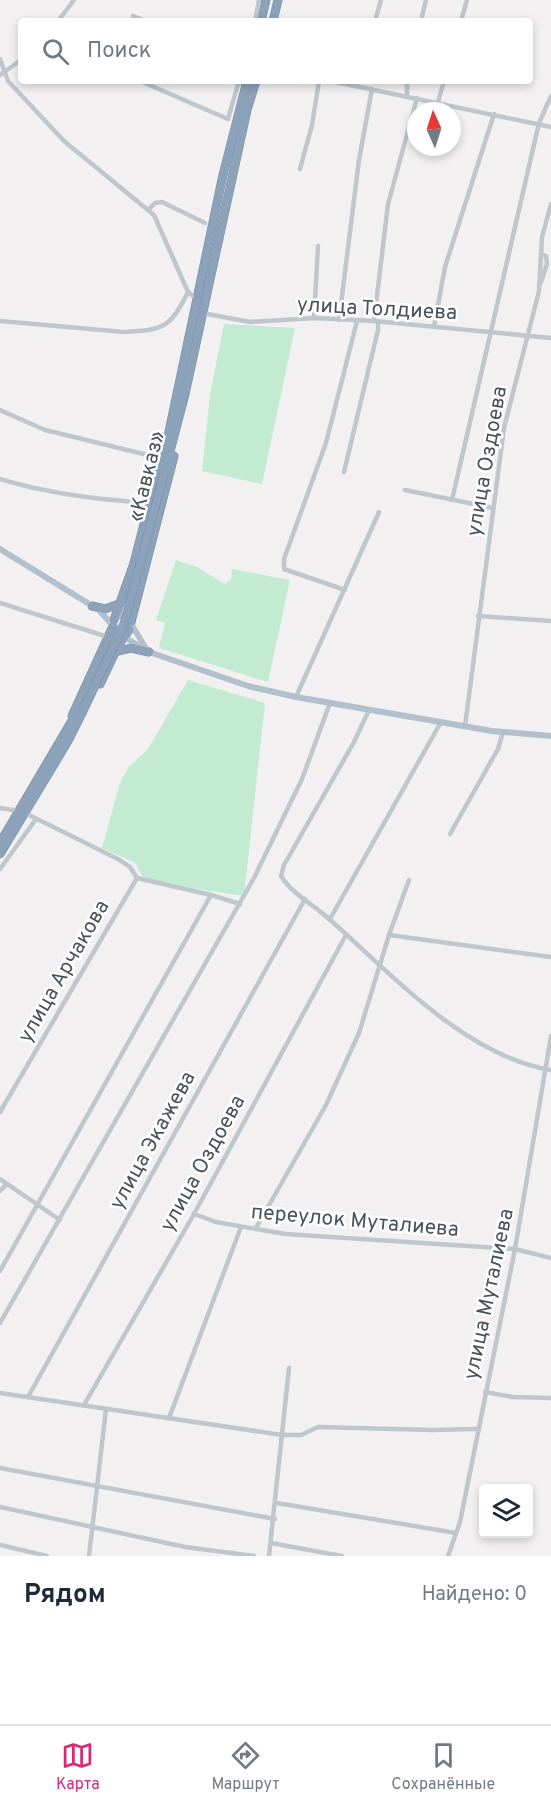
<!DOCTYPE html>
<html lang="ru">
<head>
<meta charset="utf-8">
<style>
  :root { --surface:#fff; --page:#f6f6f7; --text:#1f2937; --muted:#747a83; --line:#e0e1e3; --accent:#db2777 }
  body { margin:0; font-family:Overpass,sans-serif; background:var(--page); color:var(--text) }
  .controls { position:absolute; right:18px; bottom:18px; display:grid; overflow:hidden; border-radius:6px; box-shadow:0 3px 9px #0003 }
  .controls button { width:54px; height:54px; display:grid; place-items:center; padding:0; border:0; border-bottom:2px solid var(--line); background:var(--surface); color:var(--text); font:30px sans-serif }
  .compass { position:absolute; left:407px; top:102px; width:54px; height:54px; border-radius:50%; background:var(--surface); box-shadow:0 3px 9px #0003; rotate:357deg }
  .list { margin:0; padding:0; list-style:none }
  h2 { display:flex; justify-content:space-between; align-items:center; height:78px; margin:0; padding:0 24px; font-size:26px }
  h2 small { font-size:20px; font-weight:400; color:var(--muted) }
  .icon { flex:none; width:33px; height:33px; fill:none; stroke:currentColor; stroke-width:2; stroke-linecap:round; stroke-linejoin:round }
  .map { position:relative; flex:none; width:551px; height:1556px; overflow:hidden }
  .search { position:absolute; background:var(--surface); box-shadow:0 3px 9px #0003; left:18px; right:18px; top:18px; height:66px; display:flex; align-items:center; gap:15px; box-sizing:border-box; padding:0 21px; border-radius:6px; color:var(--muted); font-size:22px }
  .sheet { height:168px; background:var(--surface) }
  nav { display:flex; justify-content:space-around; align-items:center; box-sizing:border-box; height:84px; border-top:2px solid var(--line); background:var(--surface); font-size:16px; color:var(--muted) }
  nav a { display:grid; justify-items:center; gap:3px }
  nav .on { color:var(--accent) }
  .map>svg:first-child { display:block }
  .green { fill:#c2ebd2 }
  .lines { fill:none; stroke-linecap:round; stroke-linejoin:round }
  .highway-casing { stroke:#778da5; stroke-width:9 }
  .minor { stroke:#bfc7cd; stroke-width:4.5 }
  .major { stroke:#b2bfcc; stroke-width:6 }
  .highway { stroke:#8ca2ba; stroke-width:8 }
  .highway-bridge-casing { stroke:#778da5; stroke-width:9; stroke-linecap:butt }
  .highway-bridge { stroke:#8ca2ba; stroke-width:8 }
  .labels { text-anchor:middle; stroke-width:5; stroke-linejoin:round; paint-order:stroke }
  .street-label { font-size:21px; fill:#49535b; stroke:#fff }
</style>
</head>
<body>
<div class="map">
<svg width="551" height="1556" viewBox="0 0 551 1556">
  <rect width="100%" height="100%" fill="#f2f0f0"/>
  <g class="green">
    <path d="M224 324 295 328 262 484 202 471 210 395Z"/>
    <path d="M176 560 197 567 225 584 231 579 232 569 290 580 268 682 159 648 165 623 156 620Z"/>
    <path d="M188 680 265 703 244 896 145 881 135 863 102 848 120 783 128 768 148 749Z"/>
  </g>
  <g class="lines">
    <defs>
      <g id="highway">
        <path d="M261 21 266 0"/>
        <path d="M273 21 278 0"/>
        <path d="M165 451 223 175 247 81"/>
        <path d="M164 474 185 394 247 110 256 81"/>
        <path d="M92 606 105 609 119 604"/>
        <path d="M114 620 134 563 164 446"/>
        <path d="M131 622 174 456"/>
        <path d="M115 652 131 648 149 652"/>
        <path d="M100 684 118 646 129 630"/>
        <path d="M72 716 113 626"/>
        <path d="M0 843 77 712"/>
        <path d="M0 854 68 741 82 713"/>
      </g>
    </defs>
    <use href="#highway" class="highway-casing"/>
    <g class="minor">
      <path d="M133 16 146 21"/>
      <path d="M58 21 74 0"/>
      <path d="M255 21 259 0"/>
      <path d="M375 21 381 0"/>
      <path d="M421 21 426 0"/>
      <path d="M461 21 467 0"/>
      <path d="M0 59 8 81 64 141 154 215 188 292 198 300"/>
      <path d="M0 75 21 60"/>
      <path d="M140 81 228 119 239 81"/>
      <path d="M331 81 551 127"/>
      <path d="M407 81V97"/>
      <path d="M438 102 444 81"/>
      <path d="M300 169 312 125 319 81"/>
      <path d="M148 210 155 203 162 202 205 223"/>
      <path d="M541 254 546 256 547 264 541 282"/>
      <path d="M202 313 250 322 314 318 374 321 551 338"/>
      <path d="M314 318 318 246"/>
      <path d="M339 320 359 160 372 89"/>
      <path d="M0 321 124 332C164 330 170 328 188 292"/>
      <path d="M374 321 388 204 417 98"/>
      <path d="M434 327 445 267 494 114"/>
      <path d="M0 410 45 430 160 458"/>
      <path d="M344 472 378 330V321"/>
      <path d="M0 479C48 494 99 500 149 503"/>
      <path d="M405 490 493 508"/>
      <path d="M452 500 539 123 551 96"/>
      <path d="M345 590 284 569V559L326 443 357 321"/>
      <path d="M0 603 108 637"/>
      <path d="M478 616 551 621"/>
      <path d="M296 697 379 512"/>
      <path d="M369 710 354 742 284 865 281 876C291 893 314 905 329 919 392 974 465 1056 551 1070"/>
      <path d="M465 726 504 428 539 291 542 237 551 204"/>
      <path d="M0 808 19 811"/>
      <path d="M25 813 118 859 130 867 137 878 211 895 240 904"/>
      <path d="M450 834 498 749 503 732"/>
      <path d="M0 869 36 819"/>
      <path d="M330 919 441 722"/>
      <path d="M389 935 409 880"/>
      <path d="M0 1112 137 878"/>
      <path d="M0 1179 60 1220"/>
      <path d="M0 1191 7 1184"/>
      <path d="M194 1214 216 1222 285 1234 515 1249 551 1258"/>
      <path d="M256 1228 326 1105 359 1033 389 935 551 957"/>
      <path d="M0 1271 211 895"/>
      <path d="M0 1323 254 878 302 779 330 703"/>
      <path d="M485 1392 513 1397 551 1398"/>
      <path d="M0 1393 282 1435H301L318 1427 432 1430 477 1429"/>
      <path d="M28 1397 305 899"/>
      <path d="M84 1405 194 1214 346 935"/>
      <path d="M169 1418 241 1227"/>
      <path d="M0 1468 275 1519"/>
      <path d="M277 1503 456 1533"/>
      <path d="M0 1507 185 1547 254 1556"/>
      <path d="M271 1543 342 1556"/>
      <path d="M0 1545 47 1556"/>
      <path d="M89 1556 106 1409"/>
      <path d="M269 1556 289 1368"/>
      <path d="M448 1556 460 1522 515 1249 551 1036"/>
    </g>
    <g class="major">
      <path d="M0 549 99 610 113 626"/>
      <path d="M115 619 122 615 127 617 145 647"/>
      <path d="M121 635 149 652 248 686 296 697 492 731 551 736"/>
    </g>
    <use href="#highway" class="highway"/>
    <defs>
      <path id="highway-bridge" d="M82 713 124 624 164 474"/>
    </defs>
    <use href="#highway-bridge" class="highway-bridge-casing"/>
    <use href="#highway-bridge" class="highway-bridge"/>
  </g>
  <g class="labels">
    <g class="street-label">
      <text transform="translate(377 308) rotate(3)" y="7">улица Толдиева</text>
      <text transform="translate(486 461) rotate(-80)" y="7">улица Оздоева</text>
      <text transform="translate(146 476) rotate(-76)" y="7">«Кавказ»</text>
      <text transform="translate(63 971) rotate(-60)" y="7">улица Арчакова</text>
      <text transform="translate(152 1140) rotate(-61)" y="7">улица Экажева</text>
      <text transform="translate(202 1163) rotate(-61)" y="7">улица Оздоева</text>
      <text transform="translate(355 1220) rotate(5)" y="7">переулок Муталиева</text>
      <text transform="translate(488 1294) rotate(-78)" y="7">улица Муталиева</text>
    </g>
  </g>
</svg>
<div class="controls">
<button><svg class="icon" aria-label="layers" viewBox="0 0 24 24"><path d="M12 4l9 5-9 5-9-5zM3 14l9 5 9-5"/></svg></button>
</div>
<svg class="compass" viewBox="-18 -18 36 36"><path d="M0-13l5 13h-10z" fill="#e53935"/><path d="M0 13l5-13h-10z" fill="#747a83"/></svg>
<div class="search"><svg class="icon" aria-label="search" viewBox="0 0 24 24"><circle cx="10" cy="10" r="6"/><path d="M15 15l6 6"/></svg>Поиск</div>
</div>
<section class="sheet">
<h2>Рядом<small>Найдено: 0</small></h2>
<ul class="list">
</ul>
</section>
<nav>
<a class="on"><svg class="icon" aria-label="map" viewBox="0 0 24 24"><path d="M3 6l6-2 6 2 6-2v14l-6 2-6-2-6 2zM9 4v14M15 6v14"/></svg>Карта</a>
<a><svg class="icon" aria-label="directions" viewBox="0 0 24 24"><path d="M12 3l9 9-9 9-9-9zM9 14v-3h6M13 9l2 2-2 2"/></svg>Маршрут</a>
<a><svg class="icon" aria-label="saved" viewBox="0 0 24 24"><path d="M7 4h10v16l-5-4-5 4z"/></svg>Сохранённые</a>
</nav>
</body>
</html>
